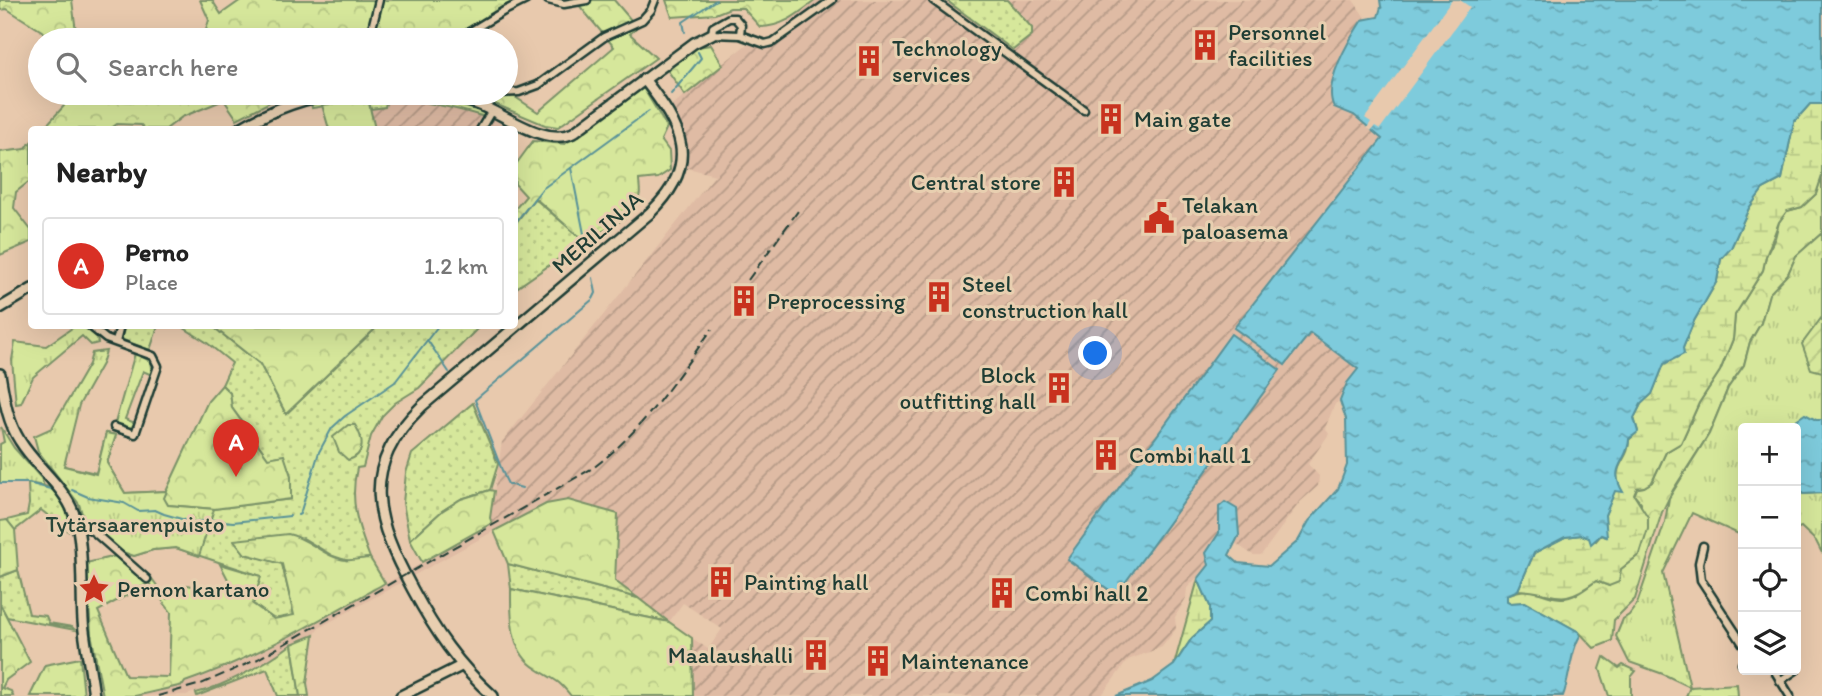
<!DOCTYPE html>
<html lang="en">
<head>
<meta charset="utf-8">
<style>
  :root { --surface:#fff; --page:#f2f2f2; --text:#222; --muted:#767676; --line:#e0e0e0; --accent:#d93025 }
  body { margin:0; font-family:Itim,sans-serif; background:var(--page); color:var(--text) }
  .controls { position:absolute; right:21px; bottom:21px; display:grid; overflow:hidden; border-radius:7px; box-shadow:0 7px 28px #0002 }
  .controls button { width:63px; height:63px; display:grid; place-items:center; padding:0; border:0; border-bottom:2px solid var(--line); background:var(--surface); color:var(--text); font:35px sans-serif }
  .you { position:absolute; left:1096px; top:354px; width:24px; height:24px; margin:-18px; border:5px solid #fff; border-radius:50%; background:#1a73e8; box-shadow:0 0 0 10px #1a73e833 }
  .badge { display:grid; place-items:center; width:46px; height:46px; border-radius:50%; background:var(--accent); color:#fff; font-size:23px; font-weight:700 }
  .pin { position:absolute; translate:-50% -58px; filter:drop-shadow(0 2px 4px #0008) }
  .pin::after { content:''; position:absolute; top:37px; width:24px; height:21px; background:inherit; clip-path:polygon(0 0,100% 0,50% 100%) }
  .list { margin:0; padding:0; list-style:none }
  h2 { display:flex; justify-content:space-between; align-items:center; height:91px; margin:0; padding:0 28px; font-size:30px }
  h2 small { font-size:23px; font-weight:400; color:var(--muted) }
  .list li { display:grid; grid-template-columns:46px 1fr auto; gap:21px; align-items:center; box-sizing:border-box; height:98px; margin:0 14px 14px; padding:0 14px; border:2px solid var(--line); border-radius:7px }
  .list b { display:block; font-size:26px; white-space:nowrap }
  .list p { margin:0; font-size:23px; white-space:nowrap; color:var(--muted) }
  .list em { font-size:23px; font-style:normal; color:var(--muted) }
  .icon { flex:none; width:38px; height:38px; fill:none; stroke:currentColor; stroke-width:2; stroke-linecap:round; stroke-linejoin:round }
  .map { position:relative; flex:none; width:1822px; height:696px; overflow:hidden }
  .search { position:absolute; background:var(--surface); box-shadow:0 7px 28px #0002; left:28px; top:28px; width:490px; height:77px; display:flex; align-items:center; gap:18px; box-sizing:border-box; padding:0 24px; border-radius:38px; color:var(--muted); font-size:26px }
  .panel { position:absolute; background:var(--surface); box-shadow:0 7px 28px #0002; left:28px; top:126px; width:490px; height:203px; border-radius:7px }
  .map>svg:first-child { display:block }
  .built { fill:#dfbba4 }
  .industrial { fill:url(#industrial-furrows) }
  .grass { fill:url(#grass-dots); stroke:#7a9268; stroke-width:2 }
  .forest { fill:url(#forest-crowns); stroke:#7a9268; stroke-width:2; fill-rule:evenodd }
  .wetland { fill:url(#wetland-marsh); stroke:#7a9268; stroke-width:2 }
  .park { fill:url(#park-tufts); stroke:#7a9268; stroke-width:2 }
  .garden { fill:url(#garden-furrows); stroke:#7a9268; stroke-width:2 }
  .water { fill:url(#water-ripples); stroke:#589299; stroke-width:2 }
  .pier { fill:#e8c9ad }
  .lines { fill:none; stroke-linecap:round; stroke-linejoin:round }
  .stream { stroke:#589299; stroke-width:2 }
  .street-casing { stroke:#1f3d34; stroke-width:11 }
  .secondary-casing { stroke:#1f3d34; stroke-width:14 }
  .street { stroke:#e8cfb0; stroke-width:6 }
  .secondary { stroke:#e8cfb0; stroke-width:9 }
  .rail { stroke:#1f3d34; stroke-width:2; stroke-dasharray:10 5; stroke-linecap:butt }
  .labels { text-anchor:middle; stroke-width:6; stroke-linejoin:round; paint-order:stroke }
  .poi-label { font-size:23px; fill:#1f3d34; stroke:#e8cfb0; text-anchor:start }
  .street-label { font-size:23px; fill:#1f3d34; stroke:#e8cfb0 }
  .park-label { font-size:23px; fill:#284639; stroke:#e8cfb0 }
</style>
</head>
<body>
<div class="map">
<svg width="1822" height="696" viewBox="0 0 1822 696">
  <defs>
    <pattern id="industrial-furrows" width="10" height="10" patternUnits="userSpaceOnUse" patternTransform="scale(1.75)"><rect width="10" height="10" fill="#dfbba4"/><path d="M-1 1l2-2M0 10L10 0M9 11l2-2" fill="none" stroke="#b49986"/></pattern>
    <pattern id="grass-dots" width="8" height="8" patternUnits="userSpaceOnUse" patternTransform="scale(1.75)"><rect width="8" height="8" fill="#d6e79b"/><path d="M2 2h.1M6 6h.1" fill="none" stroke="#b7c786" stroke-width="1.8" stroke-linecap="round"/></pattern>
    <pattern id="forest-crowns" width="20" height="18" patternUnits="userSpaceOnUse" patternTransform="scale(1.75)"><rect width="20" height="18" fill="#d6e79b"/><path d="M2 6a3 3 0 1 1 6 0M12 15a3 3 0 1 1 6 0" fill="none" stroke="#b7c786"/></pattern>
    <pattern id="wetland-marsh" width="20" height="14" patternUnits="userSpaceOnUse" patternTransform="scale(1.75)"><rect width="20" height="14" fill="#d6e79b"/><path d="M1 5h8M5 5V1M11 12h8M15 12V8" fill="none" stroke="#b7c786"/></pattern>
    <pattern id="park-tufts" width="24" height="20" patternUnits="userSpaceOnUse" patternTransform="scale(1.75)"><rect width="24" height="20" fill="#d6e79b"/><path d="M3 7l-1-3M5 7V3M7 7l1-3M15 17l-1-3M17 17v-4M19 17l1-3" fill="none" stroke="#b7c786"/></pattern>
    <pattern id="garden-furrows" width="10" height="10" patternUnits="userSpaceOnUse" patternTransform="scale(1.75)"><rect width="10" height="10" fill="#d6e79b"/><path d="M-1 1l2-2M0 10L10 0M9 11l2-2" fill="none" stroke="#b7c786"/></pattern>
    <pattern id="water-ripples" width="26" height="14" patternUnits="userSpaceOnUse" patternTransform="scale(1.75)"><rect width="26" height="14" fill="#7ecbdc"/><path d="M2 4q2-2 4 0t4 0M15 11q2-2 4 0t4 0" fill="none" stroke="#67a6b3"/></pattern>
  </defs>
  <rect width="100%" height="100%" fill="#e8c9ad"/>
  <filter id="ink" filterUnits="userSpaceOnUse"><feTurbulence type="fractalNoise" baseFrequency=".0143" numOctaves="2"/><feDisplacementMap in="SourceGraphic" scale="14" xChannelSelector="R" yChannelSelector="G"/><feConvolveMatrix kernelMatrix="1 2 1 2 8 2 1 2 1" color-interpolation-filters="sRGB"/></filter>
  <g filter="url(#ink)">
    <path class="built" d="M492 523 494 531 319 628 314 635 292 644 267 662 255 666 227 682 186 695 131 696 174 688 249 658 306 629Z"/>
    <g class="industrial">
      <path d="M816 0H946L1013 49 1032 28 1007 0H1353L1366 19 1362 20 1344 112 1354 115 1382 139 1235 328 1285 365 1309 333 1358 369 1347 383 1340 401 1335 404 1325 428 1329 434 1308 464 1319 476 1318 486 1300 502 1261 555H1253L1235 543 1239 535 1219 533 1206 553 1209 565 1187 588 1186 598 1175 617 1176 629 1162 647 1128 660 1101 696H693L692 638 708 649 722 629 683 603 669 622 615 581 545 504 494 531 490 518 502 442 715 175 684 167V145L681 132 670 107 747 44 762 48 780 42 789 20Z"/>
      <path d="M387 98 449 106 490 119 513 129H375L371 109 385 107Z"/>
    </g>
    <g class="grass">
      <path d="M946 0H1007L1032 28V35L1013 50Z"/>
      <path d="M367 93C405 93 449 94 484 111L485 117C452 107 421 100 387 98L385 107 371 109 368 99 312 108 311 102Z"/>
      <path d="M534 198 584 241 515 289 514 224Z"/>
      <path d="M124 326H158L150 350 123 340 121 336Z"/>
      <path d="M181 326H217L216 329 260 364 286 414 378 326H480L419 388 395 403 382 416 371 436 363 467 357 468C349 501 358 527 370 558L348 561 333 556 303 538 245 554 282 563 294 616 274 619 253 604 261 576 176 548 153 550 134 556 120 551 85 523 79 504 63 481 64 466 96 473 106 433 116 435 107 463 125 493 167 491 214 509 291 499V476L285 462 268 458 232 408 230 393 222 385 232 363 206 342Z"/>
      <path d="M473 403 498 464 490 490 461 499 442 511 410 540 403 503 406 473 412 454Z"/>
      <path d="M28 483 54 488 68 513V531L41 510 15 530 7 520 27 515 29 504Z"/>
      <path d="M508 564 638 598 669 622 511 589Z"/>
      <path d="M18 570 29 614 46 616 49 623 72 627 75 630 7 617 0 604V577Z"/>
      <path d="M292 644 300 696H278L267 669 197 696 196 693C227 685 267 663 292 644Z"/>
    </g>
    <g class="forest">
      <path d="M0 0H72L77 40H56L7 9 0 10Z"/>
      <path d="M200 0H212L221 14 241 0H513L515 4 452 40H203L209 20Z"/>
      <path d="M585 0H614L637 27 630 34 656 58 558 127 545 125 469 93 512 95 538 112 614 47 578 4Z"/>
      <path d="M666 0H816C799 13 783 27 760 27L743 8H730L715 14 672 17Z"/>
      <path d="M711 45 723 65 685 95 666 68 697 47Z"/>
      <path d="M642 86 667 127 661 140 669 151 670 170 658 178 639 180C639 185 641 192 639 197 635 219 601 231 584 241L535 198 515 224V209L526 196 515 184 514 167 533 141 565 144Z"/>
      <path d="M62 93H95L102 100 139 102 162 93H299L270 102 237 119 224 100 182 117 166 129H145L141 125 117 124 110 129H43L64 106Z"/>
      <path d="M368 99 375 129H329L322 105Z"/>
      <path d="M31 142V180L16 192 14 208 31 230V242L0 255V152L25 149Z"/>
      <path d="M1822 176V233L1796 256 1788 274 1769 295 1761 323 1750 342 1744 365 1728 388 1709 434 1673 490 1662 512 1635 599 1614 620 1612 641 1594 648 1579 632 1525 602 1511 603 1507 601V595C1535 583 1538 597 1561 598 1574 599 1586 588 1596 581L1609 586 1621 569 1640 554 1641 503 1634 495 1637 488 1644 487 1652 482 1666 452 1681 443 1699 403 1720 371 1733 339 1735 315 1763 270 1766 256 1775 238 1779 222 1787 211 1802 207 1816 194Z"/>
      <path d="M217 326H378L286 414 260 364 216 329Z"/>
      <path d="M222 385 230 393 232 408 268 458 284 455 291 476V499L214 509 168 505 163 498 208 401Z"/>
      <path d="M348 425H355C364 439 366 455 348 460L339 452 333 437Z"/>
      <path d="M490 490 494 491 490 518 492 523 422 562 410 540 442 511 461 499Z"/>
      <path d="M568 500 618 514 615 581 638 598 508 564 494 531 546 504Z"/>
      <path d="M7 520 15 530 18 570 0 577V521Z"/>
      <path d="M288 534C309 538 325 558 346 560 353 561 362 558 370 558L385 583C320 620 257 657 185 682L183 685 135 696H103L91 633 86 563 116 556 148 582 152 579 167 599 187 585 220 591 231 585 220 564 261 576 253 604 274 619 294 615 282 564 245 554 234 540ZM149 583 171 612 169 677 126 676 98 611Z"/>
      <path d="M511 589 669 622 692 638 693 696H571C557 678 555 681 537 669 509 652 511 617 511 589Z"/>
      <path d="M0 604 30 662 6 680 2 688 11 691 13 696H0Z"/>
      <path d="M314 635 307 683 309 696H300L292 644Z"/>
      <path d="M1604 657 1619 668 1623 665 1636 671 1631 677V696H1609L1600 669Z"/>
      <path d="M80 658 84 696H30L45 665Z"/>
      <path d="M1737 684 1738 696H1686L1690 687Z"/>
    </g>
    <g class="wetland">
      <path d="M1810 104H1822V176L1816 194 1802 207 1787 211 1779 222 1766 256 1763 270 1735 315 1733 339 1720 371 1699 403 1681 443 1666 452 1652 482 1644 487 1637 488 1634 495 1648 517V529L1640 554 1621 569 1619 582 1609 586 1596 581C1557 609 1558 591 1518 590L1534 553 1565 537 1582 535 1596 541 1601 535 1606 537 1605 515 1615 490 1622 491C1608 466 1630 461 1629 440L1638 431 1634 418 1641 404 1652 394 1664 364 1676 357 1683 348 1694 321 1717 281 1721 259 1731 248 1749 208 1763 189 1782 179 1794 122Z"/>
      <path d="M1198 579 1210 606V622L1192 638 1174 665Z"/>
    </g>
    <g class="park">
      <path d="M1822 233V420L1787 426V428H1743V536L1692 513 1663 573 1690 687 1663 674 1629 662 1616 636 1623 619 1629 615 1637 604 1665 522 1669 498 1709 434 1728 388 1744 365 1750 342 1761 323 1769 294 1788 274 1796 256Z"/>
      <path d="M75 326H86L97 337 98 343 91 345 82 336 33 377 21 403 16 404 12 360 15 342 46 346Z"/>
      <path d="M106 351 102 364 79 405 64 466 96 474 106 433 116 435 107 463 125 493 167 491 164 498 168 505 214 509 199 556 176 548 153 550 134 556 120 551 85 523 79 504 38 451 34 436 52 428 89 364 92 353Z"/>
      <path d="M135 353 150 361 152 375 143 371 125 419 135 423 130 429 115 423Z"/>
      <path d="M1 427 14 448 41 478 44 486 28 483H0V444L4 442Z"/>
      <path d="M1796 486 1803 494 1822 493V553L1816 541 1801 527 1796 529Z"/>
    </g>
    <path class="garden" d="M1822 317V372L1811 369 1802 344Z"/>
    <g class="water">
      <path d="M1380 0H1822V104H1810L1794 122 1782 179 1763 189 1749 208 1731 248 1721 259 1717 281 1694 321 1683 348 1684 354 1664 364 1652 394 1641 404 1634 418 1638 432 1629 439C1629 461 1607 466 1623 492L1615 491 1605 515 1607 537 1601 535 1591 544 1589 538 1582 535 1565 537 1534 553 1518 590 1507 595V601L1511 603 1525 602 1579 632 1580 636C1570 652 1570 678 1563 696H1116L1152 681 1174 665 1192 638 1210 622V606L1198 579 1209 565 1206 553 1219 533V507L1225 502 1237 509 1239 535 1229 555 1238 563 1269 566 1298 541 1309 521 1338 489 1347 465 1346 419 1340 401 1347 383 1358 369 1310 333 1285 365 1234 328 1382 139 1354 115 1334 107C1322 84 1349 40 1362 20L1378 17 1381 7Z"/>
      <path d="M1231 334 1280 370 1116 595 1067 559Z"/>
      <path d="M1805 414 1816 420H1822V493L1803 494 1796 486V428H1787V426Z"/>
    </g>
    <path class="pier" d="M1452 0H1460L1470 7 1380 129 1375 126 1371 131 1367 128 1371 122 1365 118Z"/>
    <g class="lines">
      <g class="stream">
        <path d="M685 32 683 22 716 0"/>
        <path d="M671 94 701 58 698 52"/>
        <path d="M571 168 587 249"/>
        <path d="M514 224 542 189 649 111"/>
        <path d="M428 341 449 372"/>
        <path d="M0 483H28L54 490"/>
        <path d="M522 488 508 484 505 478 475 400 593 299 596 293 593 278"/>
        <path d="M72 490 88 497 124 503 138 511 155 510 164 514 192 522 213 520 233 522 290 516"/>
        <path d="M298 515 300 514 319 452 332 428 345 416 395 382 438 326"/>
      </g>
      <defs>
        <g id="street">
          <path d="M548 0 564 4 587 0"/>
          <path d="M933 0 1084 110"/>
          <path d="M740 35 741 25 735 18H729L713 27 712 34 740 35 765 44 773 42 832 0"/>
          <path d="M369 40 379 0"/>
          <path d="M456 40 504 11 526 0"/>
          <path d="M498 93 519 92 538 85 604 37 642 20 651 10 655 0"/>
          <path d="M480 130 492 110"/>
          <path d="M90 326 106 339 153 356 158 366 135 434 114 427"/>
          <path d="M116 342 120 326"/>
          <path d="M78 528 89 529 95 533 147 579"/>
          <path d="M1703 546 1699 563 1701 580 1743 644"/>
          <path d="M1742 664H1743"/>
          <path d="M1774 670 1790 696"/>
          <path d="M1780 681 1796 670V660"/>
        </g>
        <g id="secondary">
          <path d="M424 93C442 96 460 98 477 104 505 114 545 147 573 133L694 43 712 34"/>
          <path d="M237 130C269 111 303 97 340 93"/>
          <path d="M0 308 32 289"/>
          <path d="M0 374C4 397 7 421 20 441 36 467 63 485 74 514 84 539 81 593 83 621 85 646 91 671 94 696"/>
          <path d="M401 696 461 666"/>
          <path d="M493 696C458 665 435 631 413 590 375 520 358 468 422 406L650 213C702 163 682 128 644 79"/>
        </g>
      </defs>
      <use href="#street" class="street-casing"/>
      <use href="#secondary" class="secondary-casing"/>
      <use href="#street" class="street"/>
      <use href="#secondary" class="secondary"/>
      <g class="rail">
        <path d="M748 280 798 211"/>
        <path d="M158 696 201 684 258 659 593 468C643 431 676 378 712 329"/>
      </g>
    </g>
  </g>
  <defs>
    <symbol id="building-bare" viewBox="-9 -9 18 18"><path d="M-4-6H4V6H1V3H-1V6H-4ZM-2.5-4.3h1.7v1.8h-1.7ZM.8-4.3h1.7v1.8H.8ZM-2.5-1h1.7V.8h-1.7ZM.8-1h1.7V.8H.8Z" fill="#c8321e" stroke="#e8cfb0" stroke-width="2.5" paint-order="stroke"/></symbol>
    <symbol id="civic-bare" viewBox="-9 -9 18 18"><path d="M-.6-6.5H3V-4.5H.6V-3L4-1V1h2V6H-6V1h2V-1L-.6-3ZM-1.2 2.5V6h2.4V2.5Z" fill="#c8321e" stroke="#e8cfb0" stroke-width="2.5" paint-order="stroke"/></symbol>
    <symbol id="sight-bare" viewBox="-9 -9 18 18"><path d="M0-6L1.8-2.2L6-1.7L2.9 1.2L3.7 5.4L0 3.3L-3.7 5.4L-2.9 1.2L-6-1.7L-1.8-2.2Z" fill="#c8321e" stroke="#e8cfb0" stroke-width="2.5" paint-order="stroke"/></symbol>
  </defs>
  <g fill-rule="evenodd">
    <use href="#building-bare" x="1183" y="23" width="44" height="44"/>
    <use href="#building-bare" x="847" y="39" width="44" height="44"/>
    <use href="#building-bare" x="1089" y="97" width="44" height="44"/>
    <use href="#building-bare" x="1042" y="160" width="44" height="44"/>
    <use href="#civic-bare" x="1137" y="196" width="44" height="44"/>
    <use href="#building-bare" x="917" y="275" width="44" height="44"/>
    <use href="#building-bare" x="722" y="279" width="44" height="44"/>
    <use href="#building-bare" x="1037" y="366" width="44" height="44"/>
    <use href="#building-bare" x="1084" y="433" width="44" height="44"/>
    <use href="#building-bare" x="699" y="560" width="44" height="44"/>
    <use href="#sight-bare" x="72" y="567" width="44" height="44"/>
    <use href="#building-bare" x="980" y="571" width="44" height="44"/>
    <use href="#building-bare" x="794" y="633" width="44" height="44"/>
    <use href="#building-bare" x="856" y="639" width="44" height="44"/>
  </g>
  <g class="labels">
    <g class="poi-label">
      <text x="1228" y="40">Personnel<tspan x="1228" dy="26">facilities</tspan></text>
      <text x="892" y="56">Technology<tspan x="892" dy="26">services</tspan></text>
      <text x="1134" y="127">Main gate</text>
      <text x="1041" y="190" text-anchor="end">Central store</text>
      <text x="1182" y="213">Telakan<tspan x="1182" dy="26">paloasema</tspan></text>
      <text x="962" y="292">Steel<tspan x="962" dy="26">construction hall</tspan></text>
      <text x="767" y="309">Preprocessing</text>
      <text x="1036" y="383" text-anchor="end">Block<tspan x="1036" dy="26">outfitting hall</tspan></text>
      <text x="1129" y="463">Combi hall 1</text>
      <text x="744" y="590">Painting hall</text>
      <text x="117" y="597">Pernon kartano</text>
      <text x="1025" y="601">Combi hall 2</text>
      <text x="793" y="663" text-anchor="end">Maalaushalli</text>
      <text x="901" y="669">Maintenance</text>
    </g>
    <g class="street-label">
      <text transform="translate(597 232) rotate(-41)" y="8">MERILINJA</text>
    </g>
    <g class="park-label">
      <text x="135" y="532">Tytärsaarenpuisto</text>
    </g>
  </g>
</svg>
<div class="controls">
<button>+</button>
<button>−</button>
<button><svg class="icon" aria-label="locate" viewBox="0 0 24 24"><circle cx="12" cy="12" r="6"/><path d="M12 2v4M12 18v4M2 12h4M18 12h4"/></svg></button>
<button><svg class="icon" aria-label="layers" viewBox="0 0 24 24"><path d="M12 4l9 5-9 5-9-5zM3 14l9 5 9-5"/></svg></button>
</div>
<div class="you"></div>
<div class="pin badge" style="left:236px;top:477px">A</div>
<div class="search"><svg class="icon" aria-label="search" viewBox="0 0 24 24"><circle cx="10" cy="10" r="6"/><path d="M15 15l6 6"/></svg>Search here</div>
<section class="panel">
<h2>Nearby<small></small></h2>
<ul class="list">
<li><span class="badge">A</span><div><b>Perno</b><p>Place</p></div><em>1.2 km</em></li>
</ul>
</section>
</div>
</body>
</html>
